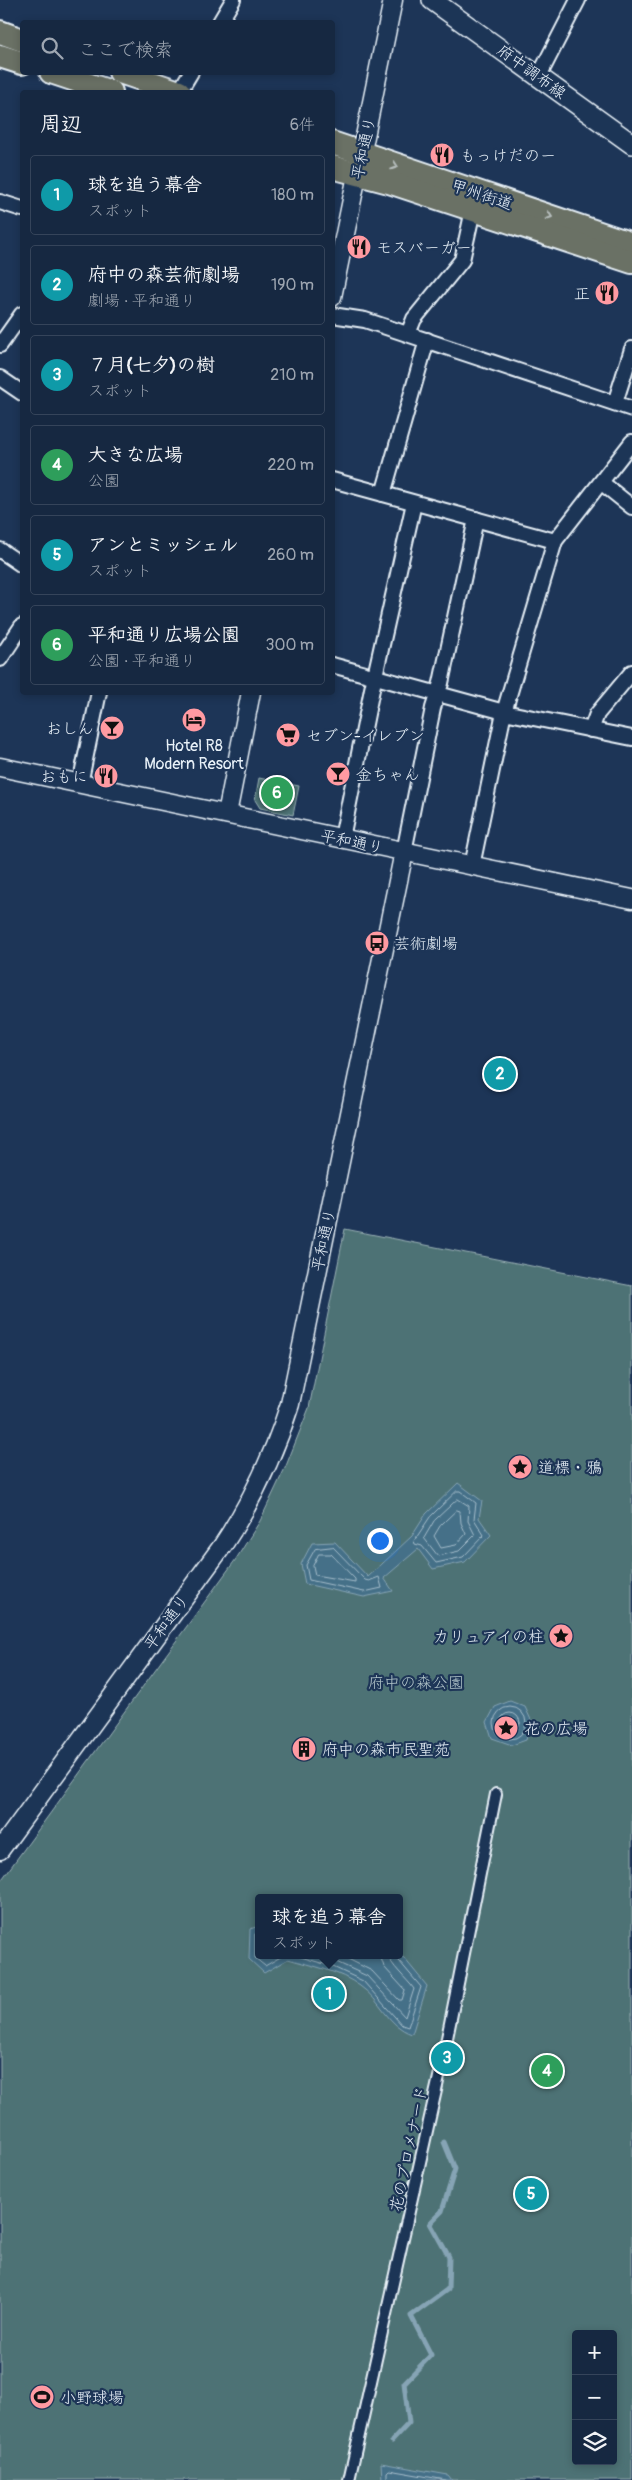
<!DOCTYPE html>
<html lang="ja">
<head>
<meta charset="utf-8">
<style>
  :root { --surface:#162841; --page:#23344c; --text:#f1f3f6; --muted:#9ea6b1; --line:#35445a; --accent:#d6ab8b }
  body { margin:0; font-family:Pangolin,"Klee One",sans-serif; background:var(--page); color:var(--text) }
  .controls { position:absolute; right:15px; bottom:15px; display:grid; overflow:hidden; border-radius:5px; box-shadow:0 2px 8px #0003 }
  .controls button { width:45px; height:45px; display:grid; place-items:center; padding:0; border:0; border-bottom:1px solid var(--line); background:var(--surface); color:var(--text); font:25px sans-serif }
  .you { position:absolute; left:379px; top:1540px; width:18px; height:18px; margin:-12px; border:4px solid #fff; border-radius:50%; background:#1a73e8; box-shadow:0 0 0 8px #1a73e833 }
  .badge { display:grid; place-items:center; width:32px; height:32px; border-radius:50%; background:var(--accent); color:#fff; font-size:16px; font-weight:700 }
  .pin { position:absolute; translate:-50% -50%; border:2px solid #fff; box-shadow:0 1px 5px #0006 }
  .popup { position:absolute; left:255px; top:1894px; width:148px; height:65px; box-sizing:border-box; display:grid; place-content:center; border-radius:5px; background:var(--surface); filter:drop-shadow(0 1px 4px #0005); font-size:16px; white-space:nowrap; color:var(--muted) }
  .popup b { font-size:19px; color:var(--text) }
  .popup::after { content:''; position:absolute; left:50%; top:100%; margin-left:-10px; border:10px solid transparent; border-top-color:var(--surface) }
  .list { margin:0; padding:0; list-style:none }
  h2 { display:flex; justify-content:space-between; align-items:center; height:65px; margin:0; padding:0 20px; font-size:21px }
  h2 small { font-size:16px; font-weight:400; color:var(--muted) }
  .list li { display:grid; grid-template-columns:32px 1fr auto; gap:15px; align-items:center; box-sizing:border-box; height:80px; margin:0 10px 10px; padding:0 10px; border:1px solid var(--line); border-radius:5px }
  .list b { display:block; font-size:19px; white-space:nowrap }
  .list p { margin:0; font-size:16px; white-space:nowrap; color:var(--muted) }
  .list em { font-size:16px; font-style:normal; color:var(--muted) }
  .icon { flex:none; width:28px; height:28px; fill:none; stroke:currentColor; stroke-width:2; stroke-linecap:round; stroke-linejoin:round }
  .map { position:relative; flex:none; width:632px; height:2480px; overflow:hidden }
  .search { position:absolute; background:var(--surface); box-shadow:0 2px 8px #0003; left:20px; top:20px; width:315px; height:55px; display:flex; align-items:center; gap:12px; box-sizing:border-box; padding:0 18px; border-radius:5px; color:var(--muted); font-size:19px }
  .panel { position:absolute; background:var(--surface); box-shadow:0 2px 8px #0003; left:20px; top:90px; width:315px; height:605px; border-radius:5px }
  .map>svg:first-child { display:block }
  .park { fill:#4e7274; stroke:#9bb2b6; fill-rule:evenodd }
  .water { fill:#447088; stroke:#86a4b5 }
  .lines { fill:none; stroke-linecap:round; stroke-linejoin:round }
  .shore { stroke:#a6bdcb; stroke-width:1 }
  .stream { stroke:#86a4b5; stroke-width:5 }
  .pedestrian-casing { stroke:#e8f1f8; stroke-width:14 }
  .minor-casing { stroke:#e8f1f8; stroke-width:18 }
  .tertiary-casing { stroke:#e8f1f8; stroke-width:21 }
  .secondary-casing { stroke:#e8f1f8; stroke-width:22 }
  .trunk-casing { stroke:#e8f1f8; stroke-width:26 }
  .pedestrian { stroke:#1d3557; stroke-width:10 }
  .minor { stroke:#1d3557; stroke-width:14 }
  .tertiary { stroke:#1d3557; stroke-width:18 }
  .secondary { stroke:#1d3557; stroke-width:19 }
  .trunk { stroke:#6b7165; stroke-width:22 }
  .oneway { stroke:#b6bebd }
  .labels { text-anchor:middle; stroke-width:4.5; stroke-linejoin:round; paint-order:stroke }
  .street-label { font-size:16px; fill:#e8f1f8; stroke:#1d3557 }
  .poi-label { font-size:16px; fill:#e8f1f8; stroke:#1d3557; text-anchor:start }
  .park-label { font-size:16px; fill:#b2c5ca; stroke:#1d3557 }
</style>
</head>
<body>
<div class="map">
<svg width="632" height="2480" viewBox="0 0 632 2480">
  <rect width="100%" height="100%" fill="#1d3557"/>
  <filter id="ink" filterUnits="userSpaceOnUse"><feTurbulence type="fractalNoise" baseFrequency=".02" numOctaves="2"/><feDisplacementMap in="SourceGraphic" scale="10" xChannelSelector="R" yChannelSelector="G"/><feConvolveMatrix kernelMatrix="1 2 1 2 8 2 1 2 1" color-interpolation-filters="sRGB"/></filter>
  <g filter="url(#ink)">
    <g class="park">
      <path d="M259 778 299 786 293 815 260 808 255 800Z"/>
      <path d="M345 1229 632 1286V2480H0V1882L236 1559 260 1521 286 1466 309 1408ZM259 1898H399V1955H259ZM576 2334H613V2461H576Z"/>
    </g>
    <g class="water">
      <path d="M458 1483 482 1501 479 1518 491 1535 465 1562 433 1569 418 1549 384 1578 393 1591 364 1597 305 1584 301 1564 312 1543 335 1542 368 1577 412 1536 426 1514Z"/>
      <path d="M510 1701 525 1707 532 1722 526 1740 512 1745 492 1738 487 1722 495 1707Z"/>
      <path d="M259 1926V1955H399L404 1958 427 1986 412 2034C387 2026 381 2000 360 1986 340 1971 312 1966 288 1959L264 1973 249 1959 250 1929Z"/>
      <path d="M381 2463 448 2475 452 2480H382Z"/>
    </g>
    <g class="lines">
      <g class="shore">
        <path d="M457 1491H460L476 1503 474 1519 484 1535 463 1557 436 1563 422 1546 415 1544 414 1541 430 1517Z"/>
        <path d="M458 1499 469 1506 468 1521 475 1535 459 1551 438 1556 424 1538 434 1521Z"/>
        <path d="M457 1510 460 1511 461 1523 466 1534 456 1545 441 1548 434 1536 440 1526Z"/>
        <path d="M333 1547 365 1580 369 1581 379 1577 382 1588 364 1592 309 1580 306 1565 315 1549Z"/>
        <path d="M319 1554H331L355 1579V1582L315 1575 313 1566Z"/>
        <circle cx="510" cy="1723" r="16"/>
        <circle cx="510" cy="1723" r="10"/>
        <path d="M259 1931 255 1934V1958L265 1966 284 1955"/>
        <path d="M294 1955 331 1966 363 1981 402 2025 408 2027 421 1987 394 1955"/>
        <path d="M316 1955 334 1961 367 1976 405 2017 414 1989C407 1979 390 1965 388 1955"/>
        <path d="M340 1955 372 1971 399 2000H402L405 1990 384 1967 380 1955"/>
        <path d="M387 2480V2472L389 2470 446 2480"/>
      </g>
      <path class="stream" d="M392 2441 409 2423 404 2383 431 2355 411 2316 448 2289 449 2257 430 2223 442 2211 455 2169 444 2142"/>
      <defs>
        <path id="pedestrian" d="M349 2480 441 2068 496 1794"/>
        <g id="minor">
          <path d="M220 22 233 0"/>
          <path d="M539 76 578 0"/>
          <path d="M179 92 191 72"/>
          <path d="M0 202 22 209"/>
          <path d="M332 315 365 320 632 409"/>
          <path d="M408 334 414 319 462 260 473 210"/>
          <path d="M0 345 22 314"/>
          <path d="M0 378 22 393"/>
          <path d="M615 403 632 349"/>
          <path d="M332 480 555 541"/>
          <path d="M602 483 632 507"/>
          <path d="M383 494 427 340"/>
          <path d="M0 550 22 565"/>
          <path d="M0 659 22 626"/>
          <path d="M332 665 504 712 632 738"/>
          <path d="M591 730 597 714 632 672"/>
          <path d="M80 784 99 692"/>
          <path d="M342 838 372 689 414 503"/>
          <path d="M404 852 433 708 441 683 476 519"/>
          <path d="M472 866 504 712 555 541 632 442"/>
        </g>
        <g id="tertiary">
          <path d="M332 297 393 0"/>
          <path d="M0 767 632 899"/>
          <path d="M227 814 251 692"/>
          <path d="M0 1850 223 1545C252 1501 274 1455 290 1404L404 852"/>
        </g>
        <path id="secondary" d="M432 0 632 144"/>
        <g id="trunk">
          <path d="M0 32 22 40"/>
          <path d="M0 56 22 63"/>
          <path d="M51 72 111 92"/>
          <path d="M120 72 179 92"/>
          <path d="M332 143 632 244"/>
          <path d="M332 167 389 182 632 262"/>
        </g>
      </defs>
      <use href="#pedestrian" class="pedestrian-casing"/>
      <use href="#minor" class="minor-casing"/>
      <use href="#tertiary" class="tertiary-casing"/>
      <use href="#secondary" class="secondary-casing"/>
      <use href="#trunk" class="trunk-casing"/>
      <use href="#pedestrian" class="pedestrian"/>
      <use href="#minor" class="minor"/>
      <use href="#tertiary" class="tertiary"/>
      <use href="#secondary" class="secondary"/>
      <use href="#trunk" class="trunk"/>
    </g>
    <defs><path id="oneway-chevron" d="M-2-3.5L2.5 0L-2 3.5" fill="none" stroke-width="1.6" stroke-linecap="round" stroke-linejoin="round" transform="scale(1.25)"/></defs>
    <g class="oneway">
      <use href="#oneway-chevron" transform="translate(395 166) rotate(19)"/>
      <use href="#oneway-chevron" transform="translate(549 216) rotate(18)"/>
    </g>
  </g>
  <defs>
    <symbol id="restaurant-disc" viewBox="-11 -11 22 22"><circle r="9.5" fill="#ff9aa2" stroke="#1d3557"/><path d="M-5-6h1v4h1v-4h1v4h1v-4h1v5L-1.5 .5V6h-2V.5L-5-1ZM5-6V6H3V1.5H1.5Q1.5-4 5-6Z" fill="#111"/></symbol>
    <symbol id="hotel-disc" viewBox="-11 -11 22 22"><circle r="9.5" fill="#ff9aa2" stroke="#1d3557"/><path d="M-6-4.5h1.5V1H6V5H4.5V3h-9V5H-6ZM-4 0a1.8 1.8 0 1 1 3.6 0ZM.5 0V-2.5h3Q6-2.5 6 0Z" fill="#111"/></symbol>
    <symbol id="bar-disc" viewBox="-11 -11 22 22"><circle r="9.5" fill="#ff9aa2" stroke="#1d3557"/><path d="M-6-5H6L.8 .8V4.5H3.5V6h-7V4.5H-.8V.8Z" fill="#111"/></symbol>
    <symbol id="supermarket-disc" viewBox="-11 -11 22 22"><circle r="9.5" fill="#ff9aa2" stroke="#1d3557"/><path d="M-6-5.5h2.5l.6 2H6L4.5 2H-2.5L-4.4-4H-6ZM-1.5 3.2a1.3 1.3 0 1 0 .1 0ZM3 3.2a1.3 1.3 0 1 0 .1 0Z" fill="#111"/></symbol>
    <symbol id="bus-disc" viewBox="-11 -11 22 22"><circle r="9.5" fill="#ff9aa2" stroke="#1d3557"/><path d="M-5-6H5V4H4V6H2V4H-2V6H-4V4H-5ZM-3.5-4V0h7V-4ZM-3.5 1.2v1.5H-2V1.2ZM2 1.2v1.5H3.5V1.2Z" fill="#111"/></symbol>
    <symbol id="sight-disc" viewBox="-11 -11 22 22"><circle r="9.5" fill="#ff9aa2" stroke="#1d3557"/><path d="M0-6L1.8-2.2L6-1.7L2.9 1.2L3.7 5.4L0 3.3L-3.7 5.4L-2.9 1.2L-6-1.7L-1.8-2.2Z" fill="#111"/></symbol>
    <symbol id="building-disc" viewBox="-11 -11 22 22"><circle r="9.5" fill="#ff9aa2" stroke="#1d3557"/><path d="M-4-6H4V6H1V3H-1V6H-4ZM-2.5-4.3h1.7v1.8h-1.7ZM.8-4.3h1.7v1.8H.8ZM-2.5-1h1.7V.8h-1.7ZM.8-1h1.7V.8H.8Z" fill="#111"/></symbol>
    <symbol id="stadium-disc" viewBox="-11 -11 22 22"><circle r="9.5" fill="#ff9aa2" stroke="#1d3557"/><path d="M0-5a6.5 5 0 1 0 0 10a6.5 5 0 1 0 0-10ZM-3.5-1.8h7v3.6h-7Z" fill="#111"/></symbol>
  </defs>
  <g fill-rule="evenodd">
    <use href="#restaurant-disc" x="428" y="141" width="28" height="28"/>
    <use href="#restaurant-disc" x="345" y="233" width="28" height="28"/>
    <use href="#restaurant-disc" x="593" y="279" width="28" height="28"/>
    <use href="#hotel-disc" x="180" y="706" width="28" height="28"/>
    <use href="#bar-disc" x="98" y="714" width="28" height="28"/>
    <use href="#supermarket-disc" x="274" y="721" width="28" height="28"/>
    <use href="#bar-disc" x="324" y="760" width="28" height="28"/>
    <use href="#restaurant-disc" x="92" y="762" width="28" height="28"/>
    <use href="#bus-disc" x="363" y="929" width="28" height="28"/>
    <use href="#sight-disc" x="506" y="1453" width="28" height="28"/>
    <use href="#sight-disc" x="547" y="1622" width="28" height="28"/>
    <use href="#sight-disc" x="492" y="1714" width="28" height="28"/>
    <use href="#building-disc" x="290" y="1735" width="28" height="28"/>
    <use href="#stadium-disc" x="28" y="2383" width="28" height="28"/>
  </g>
  <g class="labels">
    <g class="street-label">
      <text transform="translate(532 71) rotate(36)" y="6">府中調布線</text>
      <text transform="translate(363 148) rotate(-78)" y="6">平和通り</text>
      <text transform="translate(482 194) rotate(18)" y="6">甲州街道</text>
      <text transform="translate(352 841) rotate(12)" y="6">平和通り</text>
      <text transform="translate(323 1240) rotate(-78)" y="6">平和通り</text>
      <text transform="translate(166 1622) rotate(-54)" y="6">平和通り</text>
      <text transform="translate(408 2149) rotate(-78)" y="6">花のプロメナード</text>
    </g>
    <g class="poi-label">
      <text x="460" y="161">もっけだのー</text>
      <text x="376" y="253">モスバーガー</text>
      <text x="590" y="299" text-anchor="end">正</text>
      <text x="94" y="734" text-anchor="end">おしん</text>
      <text x="306" y="741">セブン-イレブン</text>
      <text x="194" y="751" text-anchor="middle">Hotel R8<tspan x="194" dy="18">Modern Resort</tspan></text>
      <text x="356" y="780">金ちゃん</text>
      <text x="88" y="782" text-anchor="end">おもに</text>
      <text x="394" y="949">芸術劇場</text>
      <text x="538" y="1473">道標・鴉</text>
      <text x="544" y="1642" text-anchor="end">カリュアイの柱</text>
      <text x="524" y="1734">花の広場</text>
      <text x="322" y="1755">府中の森市民聖苑</text>
      <text x="60" y="2403">小野球場</text>
    </g>
    <g class="park-label">
      <text x="416" y="1688">府中の森公園</text>
    </g>
  </g>
</svg>
<div class="controls">
<button>+</button>
<button>−</button>
<button><svg class="icon" aria-label="layers" viewBox="0 0 24 24"><path d="M12 4l9 5-9 5-9-5zM3 14l9 5 9-5"/></svg></button>
</div>
<div class="you"></div>
<div class="pin badge" style="left:329px;top:1994px;background:#0f9aa8">1</div>
<div class="popup"><b>球を追う幕舎</b>スポット</div>
<div class="pin badge" style="left:500px;top:1074px;background:#0f9aa8">2</div>
<div class="pin badge" style="left:447px;top:2058px;background:#0f9aa8">3</div>
<div class="pin badge" style="left:547px;top:2071px;background:#2e9e5b">4</div>
<div class="pin badge" style="left:531px;top:2194px;background:#0f9aa8">5</div>
<div class="pin badge" style="left:277px;top:793px;background:#2e9e5b">6</div>
<div class="search"><svg class="icon" aria-label="search" viewBox="0 0 24 24"><circle cx="10" cy="10" r="6"/><path d="M15 15l6 6"/></svg>ここで検索</div>
<section class="panel">
<h2>周辺<small>6件</small></h2>
<ul class="list">
<li><span class="badge" style="background:#0f9aa8">1</span><div><b>球を追う幕舎</b><p>スポット</p></div><em>180 m</em></li>
<li><span class="badge" style="background:#0f9aa8">2</span><div><b>府中の森芸術劇場</b><p>劇場 · 平和通り</p></div><em>190 m</em></li>
<li><span class="badge" style="background:#0f9aa8">3</span><div><b>７月(七夕)の樹</b><p>スポット</p></div><em>210 m</em></li>
<li><span class="badge" style="background:#2e9e5b">4</span><div><b>大きな広場</b><p>公園</p></div><em>220 m</em></li>
<li><span class="badge" style="background:#0f9aa8">5</span><div><b>アンとミッシェル</b><p>スポット</p></div><em>260 m</em></li>
<li><span class="badge" style="background:#2e9e5b">6</span><div><b>平和通り広場公園</b><p>公園 · 平和通り</p></div><em>300 m</em></li>
</ul>
</section>
</div>
</body>
</html>
